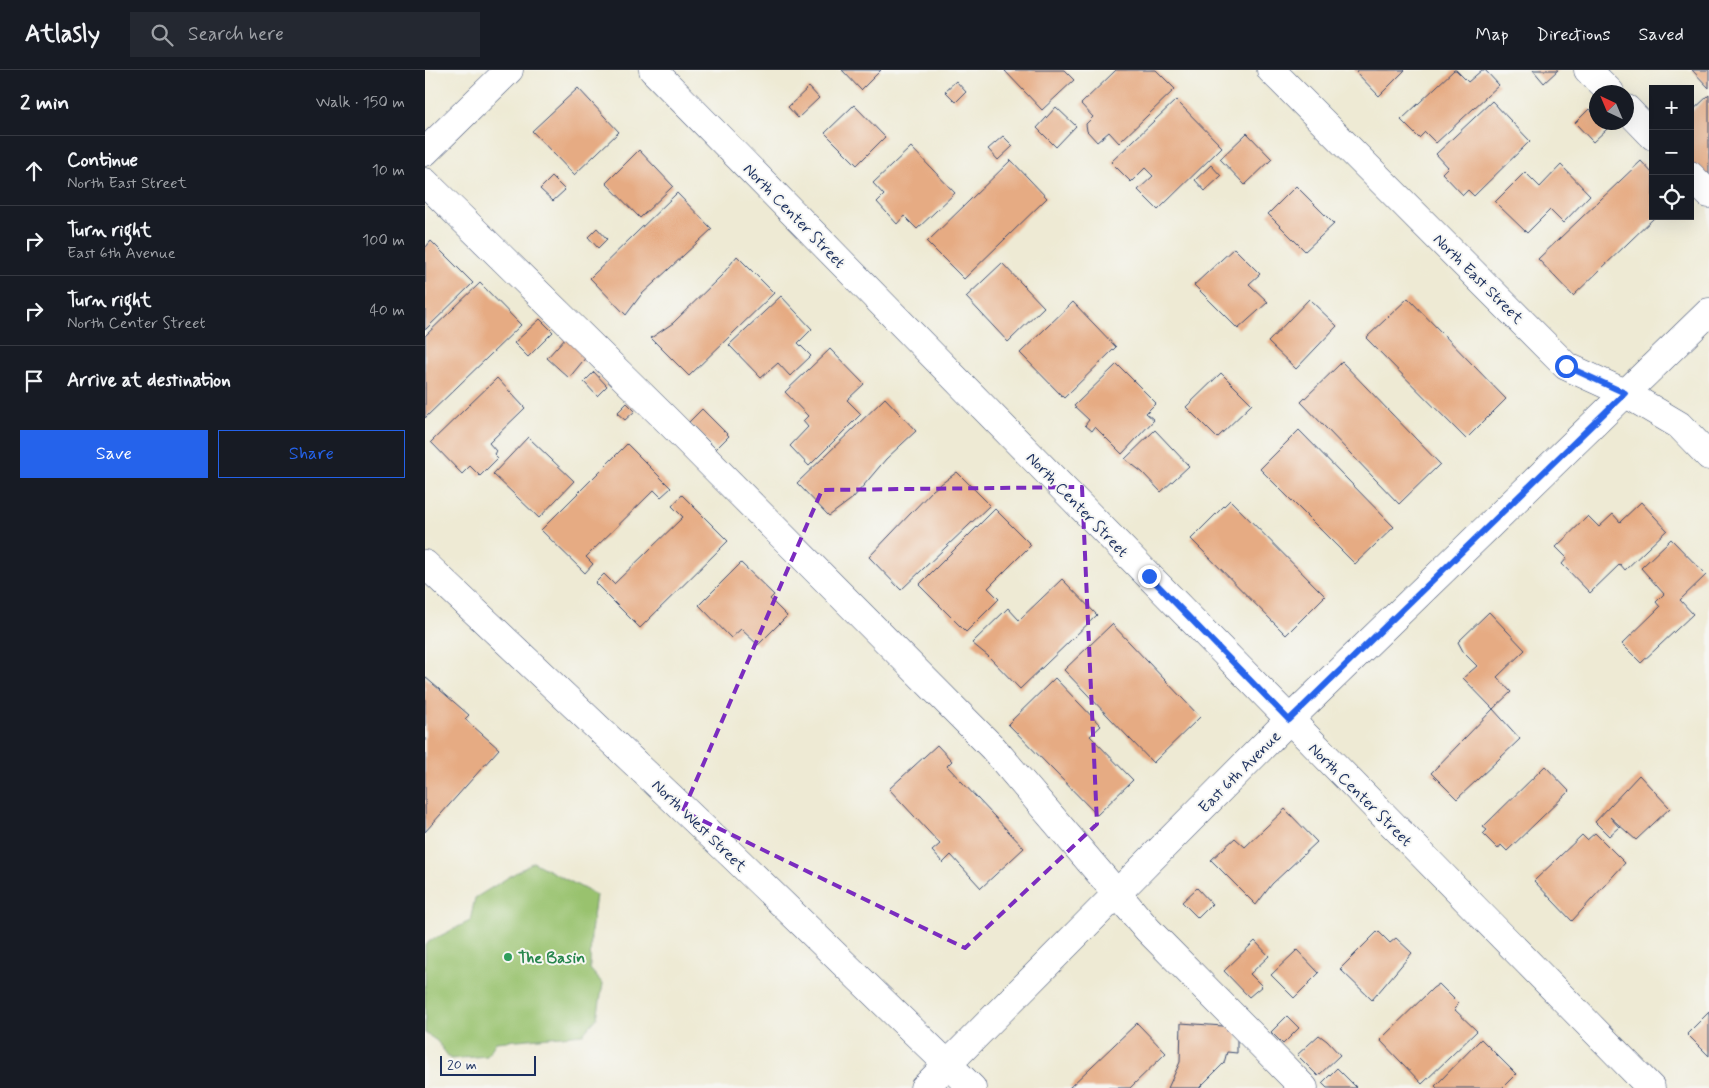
<!DOCTYPE html>
<html lang="en">
<head>
<meta charset="utf-8">
<style>
  :root { --surface:#171b24; --page:#242831; --text:#f1f3f6; --muted:#9ea1a6; --line:#363941; --accent:#2563eb }
  body { margin:0; font-family:Mynerve,sans-serif; background:var(--page); color:var(--text) }
  .controls { position:absolute; right:15px; top:15px; display:grid; overflow:hidden; border-radius:0px; box-shadow:0 5px 20px #0002 }
  .controls button { width:45px; height:45px; display:grid; place-items:center; padding:0; border:0; border-bottom:1px solid var(--line); background:var(--surface); color:var(--text); font:25px sans-serif }
  .compass { position:absolute; left:1164px; top:15px; width:45px; height:45px; border-radius:50%; background:var(--surface); box-shadow:0 5px 20px #0002; rotate:316deg }
  .scale { position:absolute; left:15px; bottom:12px; width:96px; box-sizing:border-box; padding-left:5px; border:2px solid #1b2f5e; border-top:0; font-size:14px; line-height:18px; white-space:nowrap; color:#1b2f5e; -webkit-text-stroke:4px #f6f6f2; paint-order:stroke }
  .stop { position:absolute; width:15px; height:15px; margin:-11px; border:4px solid #2563eb; border-radius:50%; background:#fff }
  .stop.end { background:#2563eb; border-color:#fff; box-shadow:0 1px 5px #0008 }
  .list { margin:0; padding:0; list-style:none }
  h2 { display:flex; justify-content:space-between; align-items:center; height:65px; margin:0; padding:0 20px; font-size:21px }
  h2 small { font-size:16px; font-weight:400; color:var(--muted) }
  .list li { display:grid; grid-template-columns:32px 1fr auto; gap:15px; align-items:center; box-sizing:border-box; height:70px; padding:0 20px; border-top:1px solid var(--line) }
  .list b { display:block; font-size:19px; white-space:nowrap }
  .list p { margin:0; font-size:16px; white-space:nowrap; color:var(--muted) }
  .list em { font-size:16px; font-style:normal; color:var(--muted) }
  .actions { display:flex; gap:10px; padding:15px 20px }
  .actions a { flex:1; padding:11px 0; border:1px solid var(--accent); border-radius:0px; text-align:center; font-size:18px; color:var(--accent) }
  .actions .main { background:var(--accent); color:#fff }
  .icon { flex:none; width:28px; height:28px; fill:none; stroke:currentColor; stroke-width:2; stroke-linecap:round; stroke-linejoin:round }
  .map { position:relative; flex:none; width:1284px; height:1018px; overflow:hidden }
  header { display:flex; align-items:center; gap:30px; box-sizing:border-box; height:70px; padding:0 25px; background:var(--surface); border-bottom:1px solid var(--line) }
  header strong { font-size:24px }
  nav { display:flex; gap:28px; margin-inline-start:auto; font-size:18px }
  .search { width:350px; height:45px; background:var(--page); display:flex; align-items:center; gap:12px; box-sizing:border-box; padding:0 18px; border-radius:0px; color:var(--muted); font-size:19px }
  main { display:flex }
  aside { flex:1; background:var(--surface) }
  .map>svg:first-child { display:block }
  .green { fill:#99c26e; stroke:#5a7866 }
  .building { fill:#e6ab83 }
  .lines { fill:none; stroke-linecap:round; stroke-linejoin:round }
  .minor-casing { stroke:#3b4b70; stroke-width:29 }
  .minor { stroke:#fff; stroke-width:28 }
  .route { stroke:#2563eb; stroke-width:6 }
  .marked { fill:none; stroke:#7b2cbf; stroke-width:4; stroke-dasharray:10 6; stroke-linejoin:round }
  .leisure-dot { fill:#2e9e5b; stroke:#f6f6f2; stroke-width:2 }
  .labels { text-anchor:middle; stroke-width:4; stroke-linejoin:round; paint-order:stroke }
  .street-label { font-size:16px; fill:#1b2f5e; stroke:#f6f6f2 }
  .leisure-label { font-size:16px; font-weight:bold; fill:#27864d; stroke:#f6f6f2; text-anchor:start }
</style>
</head>
<body>
<header>
<strong>Atlasly</strong>
<div class="search"><svg class="icon" aria-label="search" viewBox="0 0 24 24"><circle cx="10" cy="10" r="6"/><path d="M15 15l6 6"/></svg>Search here</div>
<nav><a>Map</a><a>Directions</a><a>Saved</a></nav>
</header>
<main>
<aside>
<h2>2 min<small>Walk · 150 m</small></h2>
<ul class="list">
<li><svg class="icon" aria-label="ahead" viewBox="0 0 24 24"><path d="M12 20V5M6 11l6-6 6 6"/></svg><div><b>Continue</b><p>North East Street</p></div><em>10 m</em></li>
<li><svg class="icon" aria-label="right" viewBox="0 0 24 24"><path d="M7 20v-9h11M14 6l5 5-5 5"/></svg><div><b>Turn right</b><p>East 6th Avenue</p></div><em>100 m</em></li>
<li><svg class="icon" aria-label="right" viewBox="0 0 24 24"><path d="M7 20v-9h11M14 6l5 5-5 5"/></svg><div><b>Turn right</b><p>North Center Street</p></div><em>40 m</em></li>
<li><svg class="icon" aria-label="arrive" viewBox="0 0 24 24"><path d="M6 21V4h12l-3 4 3 4H6"/></svg><div><b>Arrive at destination</b></div></li>
</ul>
<div class="actions"><a class="main">Save</a><a>Share</a></div>
</aside>
<div class="map">
<svg width="1284" height="1018" viewBox="0 0 1284 1018">
  <rect width="100%" height="100%" fill="#f6f6f2"/>
  <filter id="ink" filterUnits="userSpaceOnUse"><feTurbulence type="fractalNoise" baseFrequency=".02" numOctaves="2"/><feDisplacementMap in="SourceGraphic" scale="10" xChannelSelector="R" yChannelSelector="G"/><feConvolveMatrix kernelMatrix="1 2 1 2 8 2 1 2 1" color-interpolation-filters="sRGB"/></filter>
  <filter id="wash" filterUnits="userSpaceOnUse"><feTurbulence type="fractalNoise" baseFrequency=".0096" numOctaves="4" result="noise"/><feDisplacementMap in="SourceGraphic" scale="20" xChannelSelector="R" yChannelSelector="G"/><feGaussianBlur stdDeviation="1.12" result="paint"/><feColorMatrix in="noise" values="0 0 0 0 0 0 0 0 0 0 0 0 0 0 0 0 0 1.4 0 .05"/><feComposite in="paint" operator="in"/></filter>
  <g filter="url(#wash)">
    <rect width="100%" height="100%" fill="#eeead4"/>
    <path class="green" d="M108 792 171 825 166 862 165 899 178 914 172 948 158 964 71 972 62 986 25 989 12 971 0 963V875L5 871 45 851 50 828Z"/>
    <g id="blocks">
      <g class="building">
        <path d="M417 0H456L436 20Z"/>
        <path d="M581 0H639L649 10 617 40 580 1Z"/>
        <path d="M691 0H731L750 19 694 73 684 62 672 72 662 61 661 54 668 47 656 34Z"/>
        <path d="M929 0H980L954 26Z"/>
        <path d="M1029 0H1031L1043 12 1057 0H1060L1074 15 1011 73 1000 62 994 68 976 50Z"/>
        <path d="M1108 0H1133L1119 13Z"/>
        <path d="M1267 0H1284V18Z"/>
        <path d="M531 11 541 22 531 32 520 21Z"/>
        <path d="M384 17 394 28 373 48 363 37Z"/>
        <path d="M153 18 194 62 149 105 107 61Z"/>
        <path d="M1284 25V115L1265 96V43Z"/>
        <path d="M751 30 797 77 733 140 713 120 728 106 720 98 706 112 686 92Z"/>
        <path d="M1067 31 1105 71 1049 126 1043 120 1038 125 1017 103 1023 97 1011 84Z"/>
        <path d="M429 35 460 67 432 95 400 63Z"/>
        <path d="M631 37 651 56 631 77 612 58Z"/>
        <path d="M1164 39 1172 47V52H1176L1182 59 1168 72 1150 53Z"/>
        <path d="M822 63 847 89 820 115 795 89Z"/>
        <path d="M578 66 588 76 573 90 563 79Z"/>
        <path d="M486 77 530 123 492 159 479 146 472 154 452 132 459 125 448 113Z"/>
        <path d="M214 80 248 116 215 148 181 113Z"/>
        <path d="M586 90 622 128 539 209 502 172Z"/>
        <path d="M1216 91 1228 104V146H1231L1148 226 1113 189Z"/>
        <path d="M786 95 796 106 780 121 770 110Z"/>
        <path d="M1136 95 1165 125 1138 153 1125 140 1102 163 1070 132 1100 102 1115 117Z"/>
        <path d="M127 107 140 120 128 131 115 119Z"/>
        <path d="M871 116 909 154 880 181 843 144Z"/>
        <path d="M252 123 287 159 216 225 201 245 165 208Z"/>
        <path d="M172 158 182 169 173 178 163 167Z"/>
        <path d="M6 171 48 213 0 260V178Z"/>
        <path d="M809 178 835 204 824 214 843 232 813 259 769 215Z"/>
        <path d="M312 186 349 223 264 306 226 268 248 253 297 205Z"/>
        <path d="M577 193 619 237 583 272 541 227Z"/>
        <path d="M55 213 96 255 0 348V266Z"/>
        <path d="M356 226 387 259 373 273 386 286 365 306 353 293 336 308 304 275Z"/>
        <path d="M983 228 1081 329 1041 369 941 268Z"/>
        <path d="M884 229 912 256 871 299 843 272Z"/>
        <path d="M648 232 691 277 639 328 595 283Z"/>
        <path d="M115 249 128 262 103 287 89 273Z"/>
        <path d="M141 267 162 286 144 308 122 288Z"/>
        <path d="M405 279 439 314 422 330 436 344 384 396 365 376 383 357 378 351 383 346 360 322Z"/>
        <path d="M917 292 1015 394 974 434 876 332Z"/>
        <path d="M692 294 731 333 721 343 729 350 697 384 670 357 667 361 660 355 664 350 649 336Z"/>
        <path d="M169 302 182 316 172 326 159 312Z"/>
        <path d="M796 303 827 334 792 368 761 337Z"/>
        <path d="M72 308 100 338 64 373 71 381 69 384 73 388 55 406 45 396 37 404 6 372Z"/>
        <path d="M460 328 491 361 461 389 428 428 404 446 372 413Z"/>
        <path d="M202 333 210 341 200 350 192 343Z"/>
        <path d="M277 339 304 366 291 379 264 352Z"/>
        <path d="M730 360 764 396 736 422 717 402 700 389Z"/>
        <path d="M874 360 969 457 930 494 835 399Z"/>
        <path d="M103 367 149 411 114 448 68 404Z"/>
        <path d="M202 374 246 418 236 427 229 420 161 487 168 494 160 503 116 460Z"/>
        <path d="M532 402 565 435 476 520 444 487 508 420Z"/>
        <path d="M257 425 303 471 215 558 170 513 179 504 189 514 258 447 247 436Z"/>
        <path d="M805 430 900 526 861 565 766 469Z"/>
        <path d="M1216 432 1242 460 1200 500 1195 494 1165 523 1137 494 1142 488 1131 477 1163 446 1174 457 1188 444 1195 452Z"/>
        <path d="M570 439 606 475 563 518 574 529 541 562 494 515Z"/>
        <path d="M1246 469 1281 505 1255 530 1268 544 1216 593 1197 574 1235 537 1231 532 1239 524 1216 498Z"/>
        <path d="M316 493 349 525 345 529 362 546 333 575 316 559 306 568 274 535Z"/>
        <path d="M637 509 672 545 595 619 563 586 547 573 583 538 594 550Z"/>
        <path d="M1064 542 1100 580 1072 607 1086 622 1068 639 1038 608 1052 596 1039 583 1033 572Z"/>
        <path d="M687 554 775 647 728 693 639 600Z"/>
        <path d="M0 607 44 645 40 649 74 679 0 762Z"/>
        <path d="M630 608 676 656 665 666 708 710 672 745 583 654Z"/>
        <path d="M1068 639 1095 669 1032 729 1006 703Z"/>
        <path d="M512 675 527 691 522 696 599 778 556 818 526 785 518 793 507 781 515 774 464 719Z"/>
        <path d="M1120 696 1144 721 1082 781 1076 775 1073 779 1058 764 1062 760 1058 757Z"/>
        <path d="M1214 705 1245 738 1211 770 1185 747 1194 757 1184 766 1170 752Z"/>
        <path d="M860 739 892 772 847 814 831 835 786 790 810 768 820 777Z"/>
        <path d="M1170 763 1200 793 1147 851 1109 811 1157 765 1162 770Z"/>
        <path d="M772 818 787 834 773 848 757 832Z"/>
        <path d="M953 861 965 873 971 868 987 883 947 930 915 899Z"/>
        <path d="M830 871 844 886 825 904 837 916 824 927 799 901Z"/>
        <path d="M872 880 894 903 869 928 846 905Z"/>
        <path d="M1014 914 1034 934 1029 939 1052 961 997 1014 955 970 1008 918Z"/>
        <path d="M1284 942V986L1262 964Z"/>
        <path d="M862 946 874 958 858 974 846 962Z"/>
        <path d="M712 953 741 983 705 1018H644Z"/>
        <path d="M756 953 812 957V983L802 982 799 993 774 1018H743L755 992Z"/>
        <path d="M894 965 902 971 915 985 893 1006 872 985Z"/>
        <path d="M1056 969 1091 1004 1077 1018H1012L1010 1016Z"/>
        <path d="M912 998 932 1018H902L897 1013Z"/>
      </g>
    </g>
  </g>
  <g filter="url(#ink)">
    <use href="#blocks" fill-opacity="0" stroke="#3b4b70" stroke-width="1"/>
    <g class="lines">
      <defs>
        <g id="minor">
          <path d="M228 0 1226 1018"/>
          <path d="M846 0 1141 296 1200 323 1254 355 1284 386"/>
          <path d="M1163 0 1185 22"/>
          <path d="M1202 39 1228 66"/>
          <path d="M0 82 84 0"/>
          <path d="M1265 105 1284 124"/>
          <path d="M0 112 242 350 568 678 723 860 879 1018"/>
          <path d="M0 494 308 786 547 1018"/>
          <path d="M499 1018 864 650 1284 242"/>
        </g>
      </defs>
      <use href="#minor" class="minor-casing"/>
      <use href="#minor" class="minor"/>
    </g>
  </g>
  <g class="lines" filter="url(#ink)">
    <path class="route" d="M724 506 864 650 1200 323 1141 296"/>
  </g>
  <path class="marked" d="M657 417 672 754 540 878 258 741 397 420Z"/>
  <circle class="leisure-dot" cx="83" cy="887" r="5"/>
  <g class="labels">
    <g class="street-label">
      <text transform="translate(370 145) rotate(46)" y="6">North Center Street</text>
      <text transform="translate(1054 208) rotate(45)" y="6">North East Street</text>
      <text transform="translate(653 434) rotate(46)" y="6">North Center Street</text>
      <text transform="translate(814 701) rotate(-45)" y="6">East 6th Avenue</text>
      <text transform="translate(936 724) rotate(45)" y="6">North Center Street</text>
      <text transform="translate(275 755) rotate(44)" y="6">North West Street</text>
    </g>
    <g class="leisure-label">
      <text x="93" y="893">The Basin</text>
    </g>
  </g>
</svg>
<div class="controls">
<button>+</button>
<button>−</button>
<button><svg class="icon" aria-label="locate" viewBox="0 0 24 24"><circle cx="12" cy="12" r="6"/><path d="M12 2v4M12 18v4M2 12h4M18 12h4"/></svg></button>
</div>
<svg class="compass" viewBox="-18 -18 36 36"><path d="M0-13l5 13h-10z" fill="#e53935"/><path d="M0 13l5-13h-10z" fill="#9ea1a6"/></svg>
<div class="scale">20 m</div>
<div class="stop" style="left:1141px;top:296px"></div>
<div class="stop end" style="left:724px;top:506px"></div>
</div>
</main>
</body>
</html>
